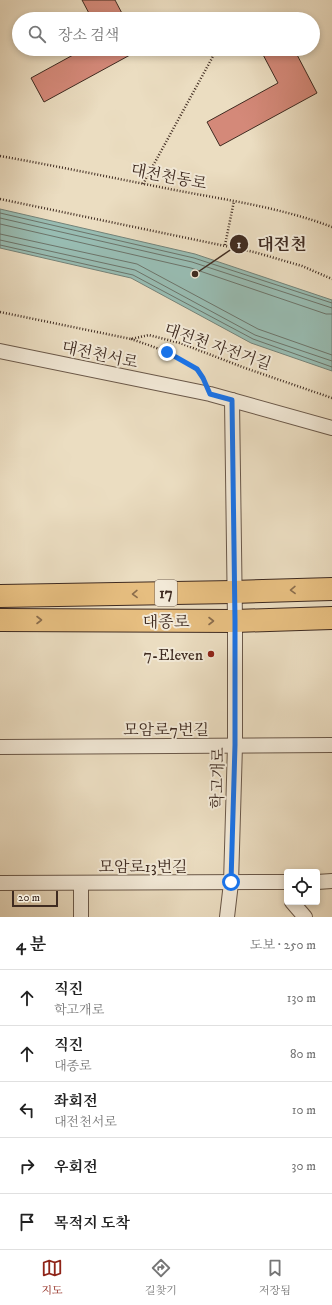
<!DOCTYPE html>
<html lang="ko">
<head>
<meta charset="utf-8">
<style>
  :root { --surface:#fff; --page:#f6f6f6; --text:#222; --muted:#767676; --line:#e0e0e0; --accent:#8f2418 }
  body { margin:0; font-family:"IM FELL DW Pica","Noto Serif KR",serif; background:var(--page); color:var(--text) }
  .controls { position:absolute; right:12px; bottom:12px; display:grid; overflow:hidden; border-radius:4px; box-shadow:0 2px 6px #0003 }
  .controls button { width:36px; height:36px; display:grid; place-items:center; padding:0; border:0; border-bottom:1px solid var(--line); background:var(--surface); color:var(--text); font:20px sans-serif }
  .scale { position:absolute; left:12px; bottom:10px; width:46px; box-sizing:border-box; padding-left:4px; border:2px solid #3f2b21; border-top:0; font-size:11px; line-height:14px; white-space:nowrap; color:#3f2b21; -webkit-text-stroke:3px #f2e9d7; paint-order:stroke }
  .stop { position:absolute; width:12px; height:12px; margin:-9px; border:3px solid #1a73e8; border-radius:50%; background:#fff }
  .stop.end { background:#1a73e8; border-color:#fff; box-shadow:0 1px 4px #0008 }
  .list { margin:0; padding:0; list-style:none }
  h2 { display:flex; justify-content:space-between; align-items:center; height:52px; margin:0; padding:0 16px; font-size:17px }
  h2 small { font-size:13px; font-weight:400; color:var(--muted) }
  .list li { display:grid; grid-template-columns:26px 1fr auto; gap:12px; align-items:center; box-sizing:border-box; height:56px; padding:0 16px; border-top:1px solid var(--line) }
  .list b { display:block; font-size:15px; white-space:nowrap }
  .list p { margin:0; font-size:13px; white-space:nowrap; color:var(--muted) }
  .list em { font-size:13px; font-style:normal; color:var(--muted) }
  .icon { flex:none; width:22px; height:22px; fill:none; stroke:currentColor; stroke-width:2; stroke-linecap:round; stroke-linejoin:round }
  .map { position:relative; flex:none; width:332px; height:917px; overflow:hidden }
  .search { position:absolute; background:var(--surface); box-shadow:0 2px 6px #0003; left:12px; right:12px; top:12px; height:44px; display:flex; align-items:center; gap:10px; box-sizing:border-box; padding:0 14px; border-radius:22px; color:var(--muted); font-size:15px }
  .sheet { height:332px; background:var(--surface) }
  nav { display:flex; justify-content:space-around; align-items:center; box-sizing:border-box; height:56px; border-top:1px solid var(--line); background:var(--surface); font-size:11px; color:var(--muted) }
  nav a { display:grid; justify-items:center; gap:2px }
  nav .on { color:var(--accent) }
  .map>svg:first-child { display:block }
  .water { fill:#98bcb2; stroke:#748278 }
  .lines { fill:none; stroke-linecap:round; stroke-linejoin:round }
  .shore { stroke:#6c746a; stroke-width:1 }
  .building { fill:#d48979; stroke:#3f2b21 }
  .minor-casing { stroke:#6a5849; stroke-width:16 }
  .primary-casing { stroke:#3f2b21; stroke-width:24 }
  .path { stroke:#3f2b21; stroke-width:2.5; stroke-dasharray:1 2; stroke-linecap:butt }
  .minor { stroke:#f2e9d7; stroke-width:14 }
  .primary { stroke:#e6be80; stroke-width:22 }
  .oneway { stroke:#8a6d4c }
  .route { stroke:#1a73e8; stroke-width:5 }
  .poi-dot { fill:#8f2418; stroke:#f2e9d7; stroke-width:1.5 }
  .labels { text-anchor:middle; stroke-width:4; stroke-linejoin:round; paint-order:stroke }
  .shield { fill:#f2e9d7; stroke:#756458; stroke-width:1 }
  .shield-label { font-size:15px; font-weight:bold; fill:#3f2b21 }
  .street-label { font-size:16px; fill:#3f2b21; stroke:#f2e9d7 }
  .poi-label { font-size:16px; fill:#3f2b21; stroke:#f2e9d7; text-anchor:end }
  .leader { fill:none; stroke:#3f2b21; stroke-width:1.5 }
  .callout-dot { fill:#3f2b21; stroke:#f2e9d7; stroke-width:1.5 }
  .mark-label { font-size:12px; text-anchor:middle; font-weight:bold; fill:#fff }
  .callout-label { font-size:17px; text-anchor:middle; font-weight:bold; fill:#3f2b21; stroke:#f2e9d7; stroke-width:4; stroke-linejoin:round; paint-order:stroke }
</style>
</head>
<body>
<div class="map">
<svg width="332" height="917" viewBox="0 0 332 917">
  <rect width="100%" height="100%" fill="#ebddc1"/>
  <filter id="stains"><feTurbulence type="fractalNoise" baseFrequency=".005" numOctaves="4"/><feColorMatrix values="0 0 0 0 .2 0 0 0 0 .09 0 0 0 0 .02 0 0 0 .5 -.17"/></filter>
  <radialGradient id="worn" r=".72"><stop offset=".6" stop-color="#630" stop-opacity="0"/><stop offset="1" stop-color="#630" stop-opacity=".3"/></radialGradient>
  <path class="water" d="M0 209 195 254 332 300V371L251 343 131 278 0 248Z"/>
  <g class="lines">
    <g class="shore">
      <path d="M0 213 194 258 332 303"/>
      <path d="M0 218 192 262 332 308"/>
      <path d="M0 224 191 268 326 314H332"/>
      <path d="M0 234 137 264 258 329 332 355"/>
      <path d="M0 240 135 270 255 335 332 361"/>
      <path d="M0 245 133 275 253 339 332 367"/>
    </g>
  </g>
  <g class="building">
    <path d="M82 0H115L125 19H92Z"/>
    <path d="M84 49H141L44 102 31 78Z"/>
    <path d="M260 49H294L317 93 220 146 207 122 278 83Z"/>
  </g>
  <g class="lines">
    <defs>
      <g id="minor">
        <path d="M0 351 210 394 332 428"/>
        <path d="M0 747 332 745"/>
        <path d="M317 882 332 881"/>
        <path d="M0 883 287 882"/>
        <path d="M81 883V917"/>
        <path d="M292 902 305 917"/>
        <path d="M227 917 231 883 235 745V621L232 400"/>
      </g>
      <g id="primary">
        <path d="M0 596 233 592 332 589"/>
        <path d="M0 620 235 621 332 618"/>
      </g>
    </defs>
    <use href="#minor" class="minor-casing"/>
    <use href="#primary" class="primary-casing"/>
    <g class="path">
      <path d="M0 156C62 167 123 180 185 192 234 201 285 209 332 227"/>
      <path d="M143 184 217 49"/>
      <path d="M0 199 254 252 302 266 332 279"/>
      <path d="M225 245 234 201"/>
      <path d="M0 312 131 339 149 335 180 343 245 368 332 398"/>
      <path d="M131 339C154 347 188 357 203 378"/>
    </g>
    <use href="#minor" class="minor"/>
    <use href="#primary" class="primary"/>
  </g>
  <defs><path id="oneway-chevron" d="M-2-3.5L2.5 0L-2 3.5" fill="none" stroke-width="1.6" stroke-linecap="round" stroke-linejoin="round"/></defs>
  <g class="oneway">
    <use href="#oneway-chevron" transform="translate(293 590) rotate(179)"/>
    <use href="#oneway-chevron" transform="translate(135 594) rotate(179)"/>
    <use href="#oneway-chevron" transform="translate(39 620)"/>
    <use href="#oneway-chevron" transform="translate(211 621)"/>
  </g>
  <g class="lines">
    <path class="route" d="M167 352 197 369 203 378 210 394 232 400 235 621V745L231 882"/>
  </g>
  <circle class="poi-dot" cx="211" cy="654" r="4"/>
  <g class="labels">
    <rect class="shield" x="155" y="580" width="22" height="26" rx="3"/>
    <g class="shield-label">
      <text x="166" y="598">17</text>
    </g>
    <g class="street-label">
      <text transform="translate(169 176) rotate(11)" y="6">대전천동로</text>
      <text transform="translate(218 346) rotate(19)" y="6">대전천 자전거길</text>
      <text transform="translate(100 354) rotate(12)" y="6">대전천서로</text>
      <text x="166" y="627">대종로</text>
      <text x="166" y="735">모암로7번길</text>
      <text transform="translate(217 778) rotate(-89)" y="6">학고개로</text>
      <text x="143" y="872">모암로13번길</text>
    </g>
    <g class="poi-label">
      <text x="203" y="660">7-Eleven</text>
    </g>
  </g>
  <path class="leader" d="M195 274L239 244"/>
  <g class="callout-dot">
    <circle cx="195" cy="274" r="4"/>
    <circle cx="239" cy="244" r="10"/>
  </g>
  <g class="mark-label">
    <text x="239" y="248">1</text>
  </g>
  <g class="callout-label">
    <text x="282" y="250">대전천</text>
  </g>
  <rect width="100%" height="100%" filter="url(#stains)"/>
  <rect width="100%" height="100%" fill="url(#worn)"/>
</svg>
<div class="controls">
<button><svg class="icon" aria-label="locate" viewBox="0 0 24 24"><circle cx="12" cy="12" r="6"/><path d="M12 2v4M12 18v4M2 12h4M18 12h4"/></svg></button>
</div>
<div class="scale">20 m</div>
<div class="stop" style="left:231px;top:882px"></div>
<div class="stop end" style="left:167px;top:352px"></div>
<div class="search"><svg class="icon" aria-label="search" viewBox="0 0 24 24"><circle cx="10" cy="10" r="6"/><path d="M15 15l6 6"/></svg>장소 검색</div>
</div>
<section class="sheet">
<h2>4 분<small>도보 · 250 m</small></h2>
<ul class="list">
<li><svg class="icon" aria-label="ahead" viewBox="0 0 24 24"><path d="M12 20V5M6 11l6-6 6 6"/></svg><div><b>직진</b><p>학고개로</p></div><em>130 m</em></li>
<li><svg class="icon" aria-label="ahead" viewBox="0 0 24 24"><path d="M12 20V5M6 11l6-6 6 6"/></svg><div><b>직진</b><p>대종로</p></div><em>80 m</em></li>
<li><svg class="icon" aria-label="left" viewBox="0 0 24 24"><path d="M17 20v-9H6M10 6l-5 5 5 5"/></svg><div><b>좌회전</b><p>대전천서로</p></div><em>10 m</em></li>
<li><svg class="icon" aria-label="right" viewBox="0 0 24 24"><path d="M7 20v-9h11M14 6l5 5-5 5"/></svg><div><b>우회전</b></div><em>30 m</em></li>
<li><svg class="icon" aria-label="arrive" viewBox="0 0 24 24"><path d="M6 21V4h12l-3 4 3 4H6"/></svg><div><b>목적지 도착</b></div></li>
</ul>
</section>
<nav>
<a class="on"><svg class="icon" aria-label="map" viewBox="0 0 24 24"><path d="M3 6l6-2 6 2 6-2v14l-6 2-6-2-6 2zM9 4v14M15 6v14"/></svg>지도</a>
<a><svg class="icon" aria-label="directions" viewBox="0 0 24 24"><path d="M12 3l9 9-9 9-9-9zM9 14v-3h6M13 9l2 2-2 2"/></svg>길찾기</a>
<a><svg class="icon" aria-label="saved" viewBox="0 0 24 24"><path d="M7 4h10v16l-5-4-5 4z"/></svg>저장됨</a>
</nav>
</body>
</html>
